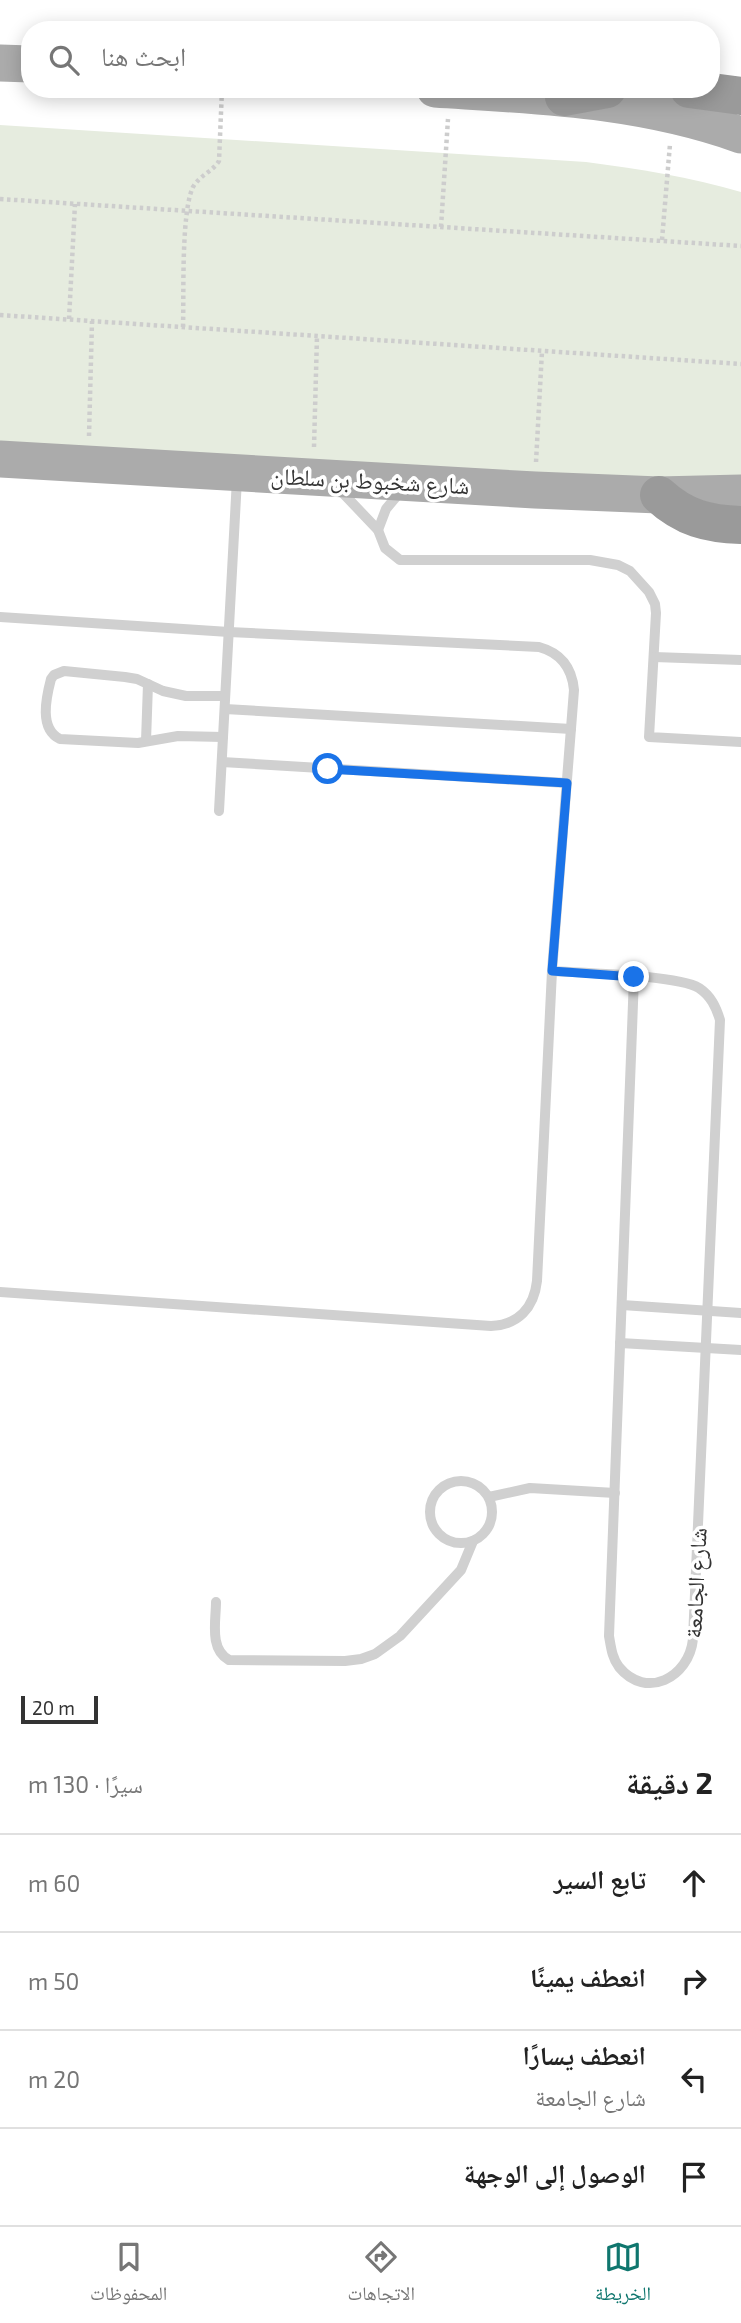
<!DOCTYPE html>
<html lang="ar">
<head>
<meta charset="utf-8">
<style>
  :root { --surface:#fff; --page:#f6f6f6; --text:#222; --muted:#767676; --line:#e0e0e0; --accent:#0f766e }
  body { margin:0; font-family:"Exo 2","Noto Naskh Arabic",sans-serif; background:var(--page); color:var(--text); direction:rtl }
  .scale { position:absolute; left:21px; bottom:18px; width:77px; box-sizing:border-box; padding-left:7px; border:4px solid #333; border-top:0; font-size:19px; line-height:24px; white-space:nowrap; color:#333; -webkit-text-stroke:5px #fff; paint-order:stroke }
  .stop { position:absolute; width:21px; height:21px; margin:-16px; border:5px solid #1a73e8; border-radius:50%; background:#fff }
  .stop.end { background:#1a73e8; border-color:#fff; box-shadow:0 2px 7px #0008 }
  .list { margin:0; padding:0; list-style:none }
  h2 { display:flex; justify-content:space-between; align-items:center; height:91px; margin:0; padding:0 28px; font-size:30px }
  h2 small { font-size:23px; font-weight:400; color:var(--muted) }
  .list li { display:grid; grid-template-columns:46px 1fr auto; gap:21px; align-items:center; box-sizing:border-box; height:98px; padding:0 28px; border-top:2px solid var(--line) }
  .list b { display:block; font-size:26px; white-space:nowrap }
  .list p { margin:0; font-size:23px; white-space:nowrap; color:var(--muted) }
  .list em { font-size:23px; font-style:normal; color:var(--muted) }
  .icon { flex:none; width:38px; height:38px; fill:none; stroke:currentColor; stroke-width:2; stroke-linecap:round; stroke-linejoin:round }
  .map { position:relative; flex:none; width:741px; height:1742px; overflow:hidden; direction:ltr }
  .search { position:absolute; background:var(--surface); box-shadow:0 4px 18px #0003; left:21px; right:21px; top:21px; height:77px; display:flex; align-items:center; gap:18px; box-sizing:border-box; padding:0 24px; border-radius:28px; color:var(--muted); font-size:26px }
  .sheet { height:483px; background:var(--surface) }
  nav { display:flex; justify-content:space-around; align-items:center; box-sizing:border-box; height:98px; border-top:2px solid var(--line); background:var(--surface); font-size:19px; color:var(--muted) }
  nav a { display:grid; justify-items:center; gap:4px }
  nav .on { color:var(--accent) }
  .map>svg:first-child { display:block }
  .green { fill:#e6ecdf }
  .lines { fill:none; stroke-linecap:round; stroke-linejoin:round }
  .path { stroke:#cdcdcd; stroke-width:4.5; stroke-dasharray:3.5 3.5; stroke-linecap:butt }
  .lane { stroke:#d0d0d0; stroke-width:10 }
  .primary { stroke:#ababab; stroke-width:37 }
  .highway { stroke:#9a9a9a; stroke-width:38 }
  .route { stroke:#1a73e8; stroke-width:9 }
  .labels { text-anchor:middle; stroke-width:7; stroke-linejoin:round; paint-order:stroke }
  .street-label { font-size:23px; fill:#333; stroke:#fff }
</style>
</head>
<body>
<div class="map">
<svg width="741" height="1742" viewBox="0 0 741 1742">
  <rect width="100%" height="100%" fill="#fff"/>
  <path class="green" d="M0 125 586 162C639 169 690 177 741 192V492L0 449Z"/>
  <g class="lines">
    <g class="path">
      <path d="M0 199 741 246"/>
      <path d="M441 227 448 119"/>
      <path d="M662 240 670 144"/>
      <path d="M0 315 741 364"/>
      <path d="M69 319 75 204"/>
      <path d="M183 327C184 295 181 212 193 187 200 175 212 172 219 161L222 89"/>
      <path d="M89 436 92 321"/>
      <path d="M314 447 317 336"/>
      <path d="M536 462 542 351"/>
    </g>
    <g class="lane">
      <path d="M339 489 378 530 385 548 400 560H590L618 565 630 571 649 592 655 604 656 613 649 737 741 742"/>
      <path d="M378 530 386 509 401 491"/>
      <path d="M0 617 229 632 539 647C561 653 572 668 574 690L552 971 537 1281C534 1308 518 1325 491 1326L0 1292"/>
      <path d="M654 657 741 660"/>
      <path d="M225 709 571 729"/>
      <path d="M223 737 178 736 138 743 60 739C39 729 46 698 51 679L54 675 64 671 125 677 137 679 163 691 186 696H225"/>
      <path d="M146 741 148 684"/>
      <path d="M222 762 567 783"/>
      <path d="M219 811 237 479"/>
      <path d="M552 971C582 973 678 975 699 988 711 996 716 1007 720 1020L693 1639C689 1678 646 1700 619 1667 612 1658 611 1647 609 1636L634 977"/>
      <path d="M622 1305 741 1313"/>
      <path d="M620 1343 741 1350"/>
      <circle cx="461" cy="1512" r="31"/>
      <path d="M489 1497 530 1488 615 1493"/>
      <path d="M216 1602C216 1621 209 1649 229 1660L345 1661 361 1659 375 1654 400 1636 461 1570 473 1541"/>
    </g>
    <g class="primary">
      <path d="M0 63 30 64"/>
      <path d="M435 89C541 96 640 99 741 135"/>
      <path d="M0 459 535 490 659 495 741 493"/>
    </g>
    <g class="highway">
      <path d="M689 89 741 96"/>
      <path d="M564 97 607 89"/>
      <path d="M659 495C684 518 708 524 741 525"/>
    </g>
  </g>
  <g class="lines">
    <path class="route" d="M328 769 567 783 552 971 634 977"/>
  </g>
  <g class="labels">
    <g class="street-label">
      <text transform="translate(370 481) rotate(3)" y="8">شارع شخبوط بن سلطان</text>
      <text transform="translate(696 1583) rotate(-87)" y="8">شارع الجامعة</text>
    </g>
  </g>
</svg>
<div class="scale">20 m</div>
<div class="stop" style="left:328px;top:769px"></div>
<div class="stop end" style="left:634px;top:977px"></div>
<div class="search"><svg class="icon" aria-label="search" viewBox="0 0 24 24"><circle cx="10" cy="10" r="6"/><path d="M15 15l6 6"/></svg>ابحث هنا</div>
</div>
<section class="sheet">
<h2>2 دقيقة<small>سيرًا · 130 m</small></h2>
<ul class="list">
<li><svg class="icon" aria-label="ahead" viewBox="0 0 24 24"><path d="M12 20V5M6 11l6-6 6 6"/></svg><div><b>تابع السير</b></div><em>60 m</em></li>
<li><svg class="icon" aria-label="right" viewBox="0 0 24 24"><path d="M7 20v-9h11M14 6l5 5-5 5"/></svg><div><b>انعطف يمينًا</b></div><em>50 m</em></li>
<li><svg class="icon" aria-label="left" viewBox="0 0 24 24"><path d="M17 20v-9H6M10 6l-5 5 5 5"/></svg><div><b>انعطف يسارًا</b><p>شارع الجامعة</p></div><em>20 m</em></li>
<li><svg class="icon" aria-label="arrive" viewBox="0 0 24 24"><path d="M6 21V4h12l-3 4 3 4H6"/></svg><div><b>الوصول إلى الوجهة</b></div></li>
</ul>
</section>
<nav>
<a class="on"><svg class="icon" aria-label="map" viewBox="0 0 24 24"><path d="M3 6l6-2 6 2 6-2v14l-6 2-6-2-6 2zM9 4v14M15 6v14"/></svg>الخريطة</a>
<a><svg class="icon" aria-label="directions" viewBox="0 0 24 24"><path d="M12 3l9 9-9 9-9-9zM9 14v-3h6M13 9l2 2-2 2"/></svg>الاتجاهات</a>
<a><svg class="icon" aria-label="saved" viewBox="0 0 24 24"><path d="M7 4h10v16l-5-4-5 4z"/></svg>المحفوظات</a>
</nav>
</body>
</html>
